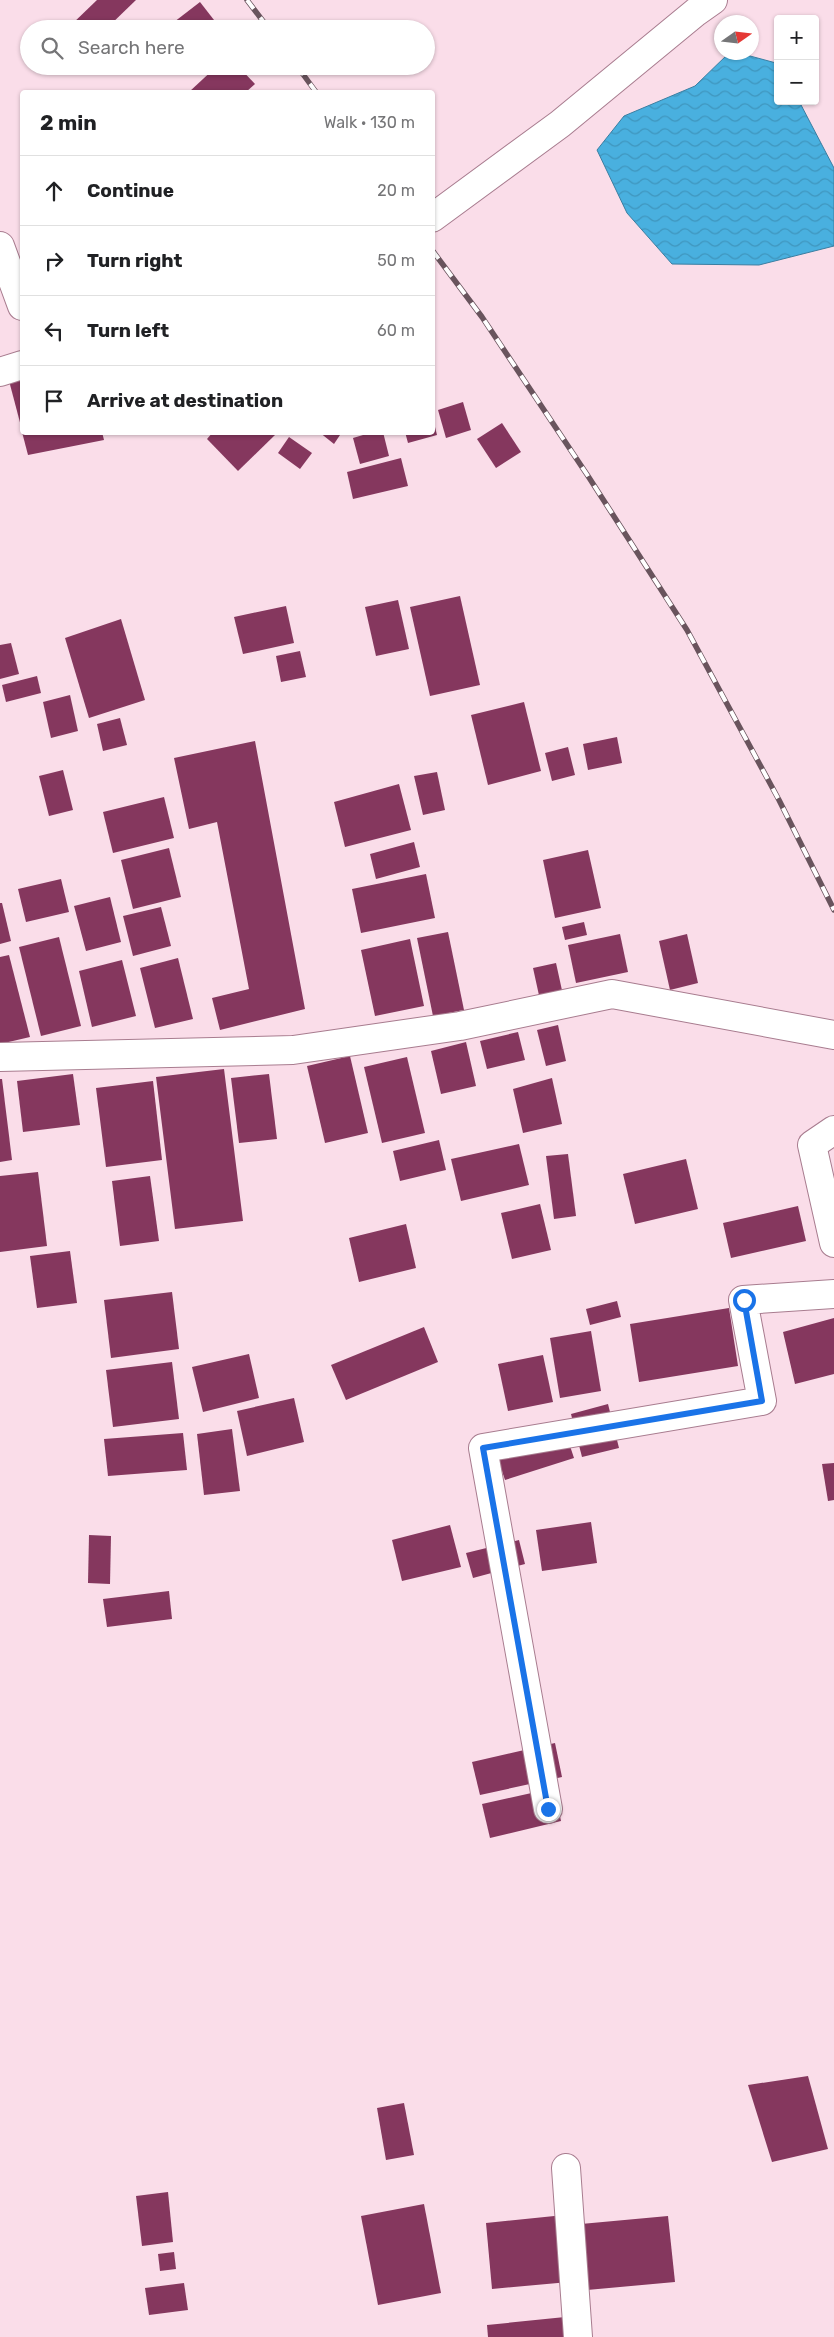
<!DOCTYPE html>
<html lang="en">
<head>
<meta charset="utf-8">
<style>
  :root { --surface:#fff; --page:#f6f6f6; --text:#202124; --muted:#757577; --line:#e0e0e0 }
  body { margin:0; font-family:Rubik,sans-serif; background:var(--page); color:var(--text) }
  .controls { position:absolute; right:15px; top:15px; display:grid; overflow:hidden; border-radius:5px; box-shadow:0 1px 4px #0004 }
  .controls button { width:45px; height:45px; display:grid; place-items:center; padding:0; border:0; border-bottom:1px solid var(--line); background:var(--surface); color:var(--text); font:25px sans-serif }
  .compass { position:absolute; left:714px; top:15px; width:45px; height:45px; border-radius:50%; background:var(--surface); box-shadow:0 1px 4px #0004; rotate:76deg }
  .stop { position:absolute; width:15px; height:15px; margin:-11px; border:4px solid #1a73e8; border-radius:50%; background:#fff }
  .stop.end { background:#1a73e8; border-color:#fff; box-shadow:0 1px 5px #0008 }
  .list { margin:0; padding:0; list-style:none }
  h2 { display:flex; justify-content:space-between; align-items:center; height:65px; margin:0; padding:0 20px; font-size:21px }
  h2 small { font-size:16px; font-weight:400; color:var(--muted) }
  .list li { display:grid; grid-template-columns:32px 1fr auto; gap:15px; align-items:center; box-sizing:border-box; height:70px; padding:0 20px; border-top:1px solid var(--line) }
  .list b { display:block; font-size:19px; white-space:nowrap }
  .list em { font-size:16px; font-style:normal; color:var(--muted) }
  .icon { flex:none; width:28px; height:28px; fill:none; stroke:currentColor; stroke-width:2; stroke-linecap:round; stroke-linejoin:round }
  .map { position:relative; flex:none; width:834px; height:2337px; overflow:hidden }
  .search { position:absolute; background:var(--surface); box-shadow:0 1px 4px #0004; left:20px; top:20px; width:415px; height:55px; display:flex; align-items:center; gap:12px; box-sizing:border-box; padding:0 18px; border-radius:28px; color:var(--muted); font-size:19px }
  .panel { position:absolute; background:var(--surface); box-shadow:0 1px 4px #0004; left:20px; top:90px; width:415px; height:345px; border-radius:5px }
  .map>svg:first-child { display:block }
  .water { fill:url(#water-waves); stroke:#3b7ea1 }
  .building { fill:#85375e }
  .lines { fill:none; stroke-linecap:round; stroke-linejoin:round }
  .street-casing { stroke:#a87c8f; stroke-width:30 }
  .street { stroke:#fff; stroke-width:28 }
  .rail-casing { stroke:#69545d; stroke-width:5.5 }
  .rail { stroke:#fff; stroke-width:4; stroke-dasharray:11; stroke-linecap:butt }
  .route { stroke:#1a73e8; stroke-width:6 }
</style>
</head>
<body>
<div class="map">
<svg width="834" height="2337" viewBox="0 0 834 2337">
  <defs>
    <pattern id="water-waves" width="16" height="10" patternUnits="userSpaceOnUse" patternTransform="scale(1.25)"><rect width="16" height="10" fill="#49b0df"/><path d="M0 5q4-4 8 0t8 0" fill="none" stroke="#3f96be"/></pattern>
  </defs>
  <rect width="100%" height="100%" fill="#fadde9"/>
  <path class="water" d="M729 53H739L776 63 778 66V101L800 103 834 168V246L759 265 672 264 627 213 597 150 624 116 695 86Z"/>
  <g class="building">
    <path d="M97 0H136L106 29H71L69 27Z"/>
    <path d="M200 2 221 29H165Z"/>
    <path d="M165 66H183L171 75Z"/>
    <path d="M217 66H238L255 84 246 92H189Z"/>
    <path d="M22 353V430L3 358Z"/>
    <path d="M463 402 471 430 446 438 438 410Z"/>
    <path d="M433 419 437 435 408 443 405 432H432Z"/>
    <path d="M502 423 521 452 496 468 477 439Z"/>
    <path d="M22 432H102L104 440 28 455Z"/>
    <path d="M213 432H274L276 434 238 471 207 439Z"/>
    <path d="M319 432H342L334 444Z"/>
    <path d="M373 432H383L389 456 360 464 353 438Z"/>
    <path d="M289 437 312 453 300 469 278 453Z"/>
    <path d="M401 458 408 486 353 499 347 472Z"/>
    <path d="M460 596 480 685 430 696 410 607Z"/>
    <path d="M398 600 409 649 376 656 365 607Z"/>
    <path d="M286 606 294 643 243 654 234 617Z"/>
    <path d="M121 619 145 700 89 718 65 638Z"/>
    <path d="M11 643 19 674 0 679V645Z"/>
    <path d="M300 651 306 677 281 682 276 656Z"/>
    <path d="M37 676 41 693 6 702 2 685Z"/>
    <path d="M70 695 78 731 51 738 43 702Z"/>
    <path d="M524 702 541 771 488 785 471 715Z"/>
    <path d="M120 718 127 745 103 751 97 724Z"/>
    <path d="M617 737 622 763 588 770 583 744Z"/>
    <path d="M255 741 305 1009 220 1030 212 998 249 989 217 822 189 829 174 758Z"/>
    <path d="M568 747 575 775 552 781 545 753Z"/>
    <path d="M63 770 73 810 49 816 39 776Z"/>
    <path d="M437 772 445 810 423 815 414 776Z"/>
    <path d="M399 784 411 830 345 847 334 802Z"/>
    <path d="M164 797 174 838 113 853 103 812Z"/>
    <path d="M414 842 420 867 376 879 370 854Z"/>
    <path d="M169 848 181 897 133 909 121 860Z"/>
    <path d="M588 850 601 908 555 918 543 860Z"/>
    <path d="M426 874 435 918 361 933 352 889Z"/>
    <path d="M61 879 69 912 26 922 18 889Z"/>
    <path d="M110 897 121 942 86 951 74 906Z"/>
    <path d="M0 903H2L11 941 0 944Z"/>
    <path d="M161 907 171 946 133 956 123 916Z"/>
    <path d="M584 922 587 935 565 940 562 927Z"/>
    <path d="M448 932 464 1010 433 1016 417 938Z"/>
    <path d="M620 934 628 972 576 983 568 945Z"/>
    <path d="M687 934 698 983 670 990 659 941Z"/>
    <path d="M59 937 81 1026 41 1036 19 947Z"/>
    <path d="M410 939 424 1006 375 1016 361 950Z"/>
    <path d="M9 955 30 1037 0 1044V957Z"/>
    <path d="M178 958 193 1019 155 1028 140 968Z"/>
    <path d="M122 960 136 1016 92 1027 79 971Z"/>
    <path d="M556 963 563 995 540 1000 533 968Z"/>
    <path d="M558 1025 566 1061 546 1066 537 1030Z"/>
    <path d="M518 1032 525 1060 487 1069 480 1041Z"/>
    <path d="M466 1042 476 1086 441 1094 431 1051Z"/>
    <path d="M350 1056 368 1133 325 1143 307 1066Z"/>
    <path d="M407 1057 425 1133 382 1143 364 1067Z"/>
    <path d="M224 1069 243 1221 175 1229 156 1077Z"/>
    <path d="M73 1074 80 1125 23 1132 17 1081Z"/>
    <path d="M269 1074 277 1139 239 1143 231 1078Z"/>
    <path d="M552 1078 562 1124 523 1133 513 1089Z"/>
    <path d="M0 1079H2L12 1160 0 1162Z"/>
    <path d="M153 1081 162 1160 106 1167 96 1088Z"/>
    <path d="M439 1140 446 1170 400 1181 393 1151Z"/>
    <path d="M519 1144 529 1185 461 1201 451 1159Z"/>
    <path d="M568 1154 576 1216 554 1219 546 1156Z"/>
    <path d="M686 1159 698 1209 635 1224 623 1174Z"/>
    <path d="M38 1172 47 1246 0 1252V1176Z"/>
    <path d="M150 1176 159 1241 120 1246 112 1181Z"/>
    <path d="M540 1204 551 1250 512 1259 501 1213Z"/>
    <path d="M798 1206 806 1241 731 1258 723 1223Z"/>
    <path d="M406 1224 416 1268 359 1282 349 1238Z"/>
    <path d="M70 1251 77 1303 37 1308 30 1256Z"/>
    <path d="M172 1292 179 1349 111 1358 104 1300Z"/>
    <path d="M617 1301 621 1317 590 1325 586 1309Z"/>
    <path d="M729 1308 738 1366 639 1382 630 1324Z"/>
    <path d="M834 1318V1374L795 1384 783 1332Z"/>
    <path d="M424 1327 438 1362 346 1400 331 1365Z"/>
    <path d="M591 1331 601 1391 560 1398 550 1338Z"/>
    <path d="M249 1354 259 1398 203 1412 192 1367Z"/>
    <path d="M543 1355 553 1402 508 1411 498 1364Z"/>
    <path d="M172 1362 179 1419 113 1427 106 1370Z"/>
    <path d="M294 1398 304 1442 247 1456 237 1411Z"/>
    <path d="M608 1404 619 1448 582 1457 571 1414Z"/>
    <path d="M563 1425 574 1458 505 1480 494 1447Z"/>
    <path d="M232 1429 240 1491 204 1495 197 1434Z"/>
    <path d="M183 1433 187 1470 108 1476 104 1439Z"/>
    <path d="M834 1463V1500L828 1501 822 1464Z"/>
    <path d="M591 1522 597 1563 542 1571 536 1530Z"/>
    <path d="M450 1525 461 1567 402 1581 392 1540Z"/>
    <path d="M89 1535 111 1536 110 1584 88 1583Z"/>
    <path d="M519 1540 525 1564 473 1578 466 1553Z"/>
    <path d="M169 1591 172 1619 107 1627 103 1599Z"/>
    <path d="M555 1743 562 1777 480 1795 472 1762Z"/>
    <path d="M554 1788 561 1821 490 1838 482 1804Z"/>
    <path d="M808 2076 828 2149 772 2162 748 2085Z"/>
    <path d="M404 2103 414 2155 386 2160 377 2108Z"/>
    <path d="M168 2192 173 2242 142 2246 136 2196Z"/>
    <path d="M424 2204 441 2293 378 2305 361 2216Z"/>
    <path d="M574 2214 580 2281 492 2289 486 2223Z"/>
    <path d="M668 2216 675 2282 587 2290 581 2224Z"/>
    <path d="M174 2252 176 2269 160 2271 158 2254Z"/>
    <path d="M184 2283 188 2310 149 2315 145 2288Z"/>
    <path d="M575 2316 577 2337H488L487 2325Z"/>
  </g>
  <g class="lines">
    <defs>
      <g id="street">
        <path d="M432 218 560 124 696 12 713 0"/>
        <path d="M0 246 22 306"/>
        <path d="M0 372 22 365"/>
        <path d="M0 1057 293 1050 460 1026 612 994 834 1035"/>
        <path d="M834 1130 812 1145 834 1243"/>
        <path d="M548 1809 483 1448 762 1401 743 1300 834 1294"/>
        <path d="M566 2168 578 2337"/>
      </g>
    </defs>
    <use href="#street" class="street-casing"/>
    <use href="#street" class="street"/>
    <defs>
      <g id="rail">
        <path d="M247 0 269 29"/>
        <path d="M297 66 316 92"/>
        <path d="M432 250 482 317 588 476 687 630 779 800 834 910"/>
      </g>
    </defs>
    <use href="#rail" class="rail-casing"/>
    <use href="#rail" class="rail"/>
  </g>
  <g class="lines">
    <path class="route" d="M548 1809 483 1448 762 1401 744 1300"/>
  </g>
</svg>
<div class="controls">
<button>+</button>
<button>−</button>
</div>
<svg class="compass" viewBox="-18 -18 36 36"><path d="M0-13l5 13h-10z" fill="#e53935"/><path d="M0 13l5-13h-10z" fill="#757577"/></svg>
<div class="stop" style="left:744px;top:1300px"></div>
<div class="stop end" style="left:548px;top:1809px"></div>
<div class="search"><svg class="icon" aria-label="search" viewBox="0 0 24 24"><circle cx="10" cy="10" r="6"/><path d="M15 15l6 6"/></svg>Search here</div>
<section class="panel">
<h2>2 min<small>Walk · 130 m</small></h2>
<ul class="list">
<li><svg class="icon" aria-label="ahead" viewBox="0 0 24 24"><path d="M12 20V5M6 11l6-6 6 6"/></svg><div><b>Continue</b></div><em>20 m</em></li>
<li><svg class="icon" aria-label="right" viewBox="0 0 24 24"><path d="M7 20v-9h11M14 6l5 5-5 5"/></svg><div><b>Turn right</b></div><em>50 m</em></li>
<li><svg class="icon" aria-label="left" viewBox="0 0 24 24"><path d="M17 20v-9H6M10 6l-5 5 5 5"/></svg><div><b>Turn left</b></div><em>60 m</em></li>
<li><svg class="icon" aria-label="arrive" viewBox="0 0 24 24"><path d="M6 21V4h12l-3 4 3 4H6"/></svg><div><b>Arrive at destination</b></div></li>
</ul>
</section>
</div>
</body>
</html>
